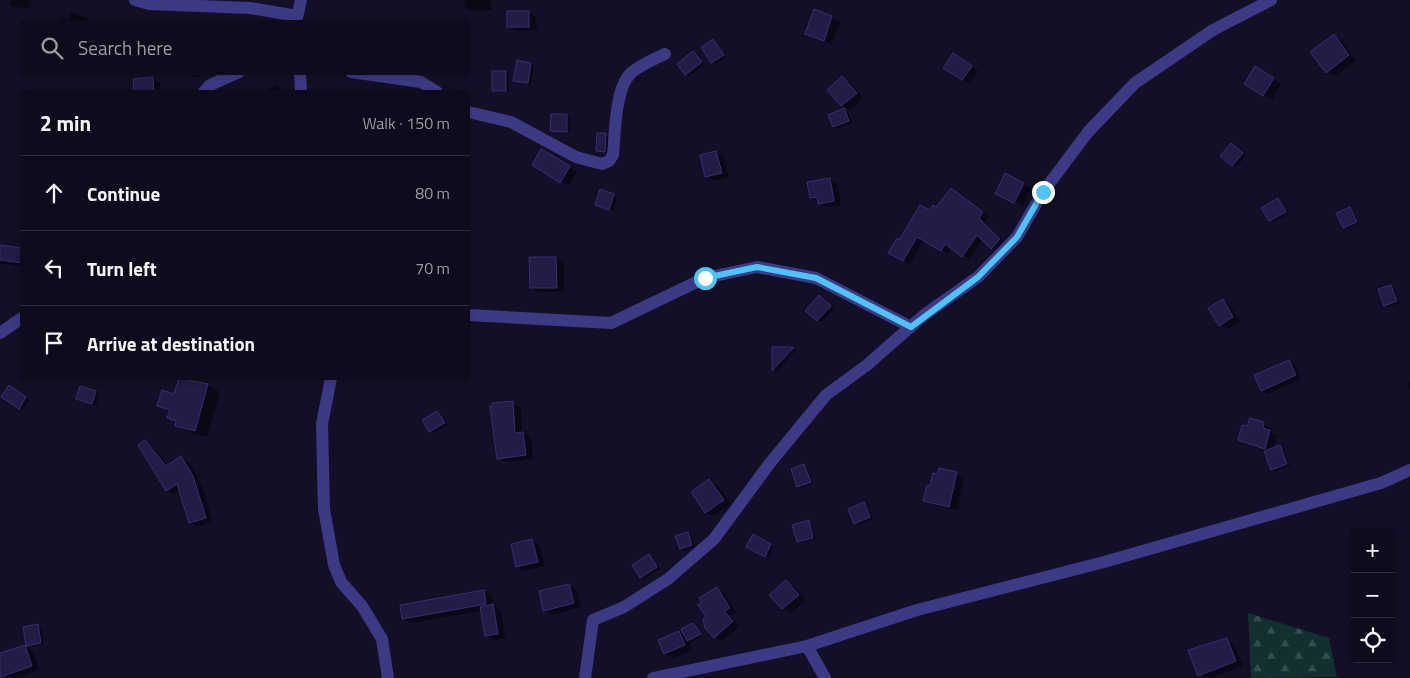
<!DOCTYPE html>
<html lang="en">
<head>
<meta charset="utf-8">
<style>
  :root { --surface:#0e0b1c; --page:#171425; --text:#f1f3f6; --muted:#9b9ba3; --line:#2e2b3b }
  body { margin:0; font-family:"Titillium Web",sans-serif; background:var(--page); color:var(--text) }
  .controls { position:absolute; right:15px; bottom:15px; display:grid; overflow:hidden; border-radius:5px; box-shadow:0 2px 8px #0003 }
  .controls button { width:45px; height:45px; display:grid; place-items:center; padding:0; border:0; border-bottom:1px solid var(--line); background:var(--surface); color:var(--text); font:25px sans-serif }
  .stop { position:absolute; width:15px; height:15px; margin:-11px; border:4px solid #4fc3f7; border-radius:50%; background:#fff }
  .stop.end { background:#4fc3f7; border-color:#fff; box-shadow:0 1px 5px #0008 }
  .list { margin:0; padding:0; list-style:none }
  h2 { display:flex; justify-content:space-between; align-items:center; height:65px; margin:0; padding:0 20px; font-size:21px }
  h2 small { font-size:16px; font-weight:400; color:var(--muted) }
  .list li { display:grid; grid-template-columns:32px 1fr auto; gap:15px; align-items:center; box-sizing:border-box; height:75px; padding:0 20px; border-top:1px solid var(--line) }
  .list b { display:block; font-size:19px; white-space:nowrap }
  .list em { font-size:16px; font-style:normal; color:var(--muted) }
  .icon { flex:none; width:28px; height:28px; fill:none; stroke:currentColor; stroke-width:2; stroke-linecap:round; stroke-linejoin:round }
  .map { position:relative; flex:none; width:1410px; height:678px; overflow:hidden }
  .search { position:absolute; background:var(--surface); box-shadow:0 2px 8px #0003; left:20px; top:20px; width:450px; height:55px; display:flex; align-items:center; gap:12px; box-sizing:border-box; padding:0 18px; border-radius:5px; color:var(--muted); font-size:19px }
  .panel { position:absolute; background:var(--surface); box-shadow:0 2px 8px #0003; left:20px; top:90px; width:450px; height:290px; border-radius:5px }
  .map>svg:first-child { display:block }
  .forest { fill:url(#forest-firs) }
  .shadow { fill:#0007 }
  .building { fill:#241b47; stroke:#3b2d73 }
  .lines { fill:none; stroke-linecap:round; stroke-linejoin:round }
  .minor { stroke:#3d3a85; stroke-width:12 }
  .tertiary { stroke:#3d3a85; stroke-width:12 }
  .route { stroke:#4fc3f7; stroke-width:6 }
</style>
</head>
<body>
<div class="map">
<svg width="1410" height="678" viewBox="0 0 1410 678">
  <defs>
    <pattern id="forest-firs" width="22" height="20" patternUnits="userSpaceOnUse" patternTransform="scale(1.25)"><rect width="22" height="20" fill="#12302f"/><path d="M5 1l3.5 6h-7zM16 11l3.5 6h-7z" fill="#344d4e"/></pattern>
  </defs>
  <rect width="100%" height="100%" fill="#130f26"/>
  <path class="forest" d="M1248 613 1329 638 1337 677 1251 678Z"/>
  <g class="shadow">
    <path d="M10 0H31L29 9 12 6 9 4Z"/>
    <path d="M464 0H491L492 10 473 11 465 7Z"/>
    <path d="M815 11 840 22 832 44 807 34Z"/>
    <path d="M71 12 90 19 96 22H60L62 17 68 20Z"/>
    <path d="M528 12 536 17 537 30 516 31 509 26Z"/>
    <path d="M1334 36 1341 40 1356 60 1335 76 1327 72Z"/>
    <path d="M713 41 726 57 716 64 712 62Z"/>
    <path d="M693 53 704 65 689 76 686 74Z"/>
    <path d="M961 59 978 71 970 84 962 79Z"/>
    <path d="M518 62 534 66 531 84 515 80Z"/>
    <path d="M1255 68 1281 84 1272 100 1245 84Z"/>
    <path d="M184 72H221L193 77Z"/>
    <path d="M506 72 509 74V92H497L494 90Z"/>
    <path d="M842 78 850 82 863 98 850 110 842 105 828 90Z"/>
    <path d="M152 79 160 83 161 92H135V81Z"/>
    <path d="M277 86 282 92H265V90Z"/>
    <path d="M844 110 847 112 852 122 837 129 834 127Z"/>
    <path d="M552 115 571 117 570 133 551 131Z"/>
    <path d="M598 134 610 137 608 153 597 150Z"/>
    <path d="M1232 144 1246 156 1236 167 1232 165Z"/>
    <path d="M542 150 577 172 569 186 534 165Z"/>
    <path d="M716 152 724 157 729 177 714 181 706 176Z"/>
    <path d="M830 179 837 183 841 205 827 207 811 198Z"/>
    <path d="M1023 184 1031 188 1023 206 1005 198Z"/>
    <path d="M601 191 617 197 613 211 600 207Z"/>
    <path d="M957 193 989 216 985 222 1006 244 998 251 983 239 969 259 952 248 948 254 924 240 910 264 890 252 930 212Z"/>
    <path d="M1278 199 1289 214 1273 222 1270 220Z"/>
    <path d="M1350 208 1353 211 1359 223 1348 229 1344 227Z"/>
    <path d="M0 247 22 249V266L0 264Z"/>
    <path d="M530 258H556L564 262V292H539L531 287Z"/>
    <path d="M1391 286 1394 288 1400 303 1388 307 1385 305Z"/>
    <path d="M823 299 834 309 821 322 807 311Z"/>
    <path d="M1223 301 1230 305 1240 322 1228 329 1220 325Z"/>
    <path d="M773 348 796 350 777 372 774 370Z"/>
    <path d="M1289 361 1295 365 1301 379 1268 394 1262 390Z"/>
    <path d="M180 378 208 385 220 392 207 437 188 432 177 425V423L169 418 170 412 159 406 175 395Z"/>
    <path d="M1410 381V391L1407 382Z"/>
    <path d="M9 387 29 400 23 410 3 397Z"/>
    <path d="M96 392 99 394 96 405 81 400Z"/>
    <path d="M513 403 521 407 522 432 531 437 533 459 506 462 498 458Z"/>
    <path d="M437 412 448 425 434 433 430 431Z"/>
    <path d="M1251 420 1272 428 1270 432 1277 436 1274 449 1279 447 1283 449 1290 466 1276 471 1272 469 1268 451 1239 440Z"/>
    <path d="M145 442 152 446 169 466 181 458 189 462 200 481 213 522 197 527 190 522 180 490 174 494 167 490Z"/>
    <path d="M804 465 807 467 813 484 802 488 798 486Z"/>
    <path d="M957 473 964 478 957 510 932 505 925 500 931 487Z"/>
    <path d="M710 481 717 485 731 504 713 516 706 512Z"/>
    <path d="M864 504 867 506 873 519 859 525 855 523Z"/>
    <path d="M809 522 812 524 816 539 801 543 798 541Z"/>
    <path d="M688 533 691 535 695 547 684 551 681 549Z"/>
    <path d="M754 536 774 547 769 558 748 547Z"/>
    <path d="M532 540 539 545 545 566 524 571 517 567Z"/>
    <path d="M649 556 660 569 644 579 641 577Z"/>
    <path d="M1391 556 1393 557 1392 570H1391Z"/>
    <path d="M786 582 794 586 806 600 791 613 783 608 771 595Z"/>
    <path d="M569 585 576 589 581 607 552 615 545 610Z"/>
    <path d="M717 588 724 592 736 612 730 615 739 626 722 641 715 637 707 618Z"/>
    <path d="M484 591 492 596 493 606 501 610 505 638 494 640 486 636 482 611 411 623 404 619Z"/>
    <path d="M37 625 41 628 44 644 31 647 28 645Z"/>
    <path d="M693 625 703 636 691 642 689 641 692 650 673 658 665 654 679 632 686 636Z"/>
    <path d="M1226 640 1234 644 1243 666 1211 678 1199 675Z"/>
    <path d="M25 646 33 651 39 670 17 678 1 676 0 657Z"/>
  </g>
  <g class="building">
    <path d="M814 9 832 16 824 41 805 34Z"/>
    <rect x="507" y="11" width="22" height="16"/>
    <path d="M1334 34 1349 55 1326 73 1310 52Z"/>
    <path d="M713 39 724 55 711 63 701 47Z"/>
    <path d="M693 51 702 62 685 75 677 64Z"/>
    <path d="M953 53 972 66 962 80 943 68Z"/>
    <path d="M517 60 531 63 528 83 513 81Z"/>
    <path d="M1255 66 1274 78 1263 96 1244 84Z"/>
    <rect x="492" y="71" width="14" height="20"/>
    <path d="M842 76 857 93 841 106 827 90Z"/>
    <path d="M153 77 154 92H134L133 79Z"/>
    <path d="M844 108 849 121 833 127 828 115Z"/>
    <path d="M551 114H567V132L550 131Z"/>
    <path d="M597 133H606L605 152 596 151Z"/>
    <path d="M1231 143 1243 153 1232 166 1220 156Z"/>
    <path d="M541 149 570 166 560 183 532 165Z"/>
    <path d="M716 151 722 173 705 177 700 155Z"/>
    <path d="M1005 173 1024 183 1014 203 995 194Z"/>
    <path d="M830 178 834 201 818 204 817 197 810 198 807 182Z"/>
    <path d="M951 188 983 212 979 218 1000 239 991 249 977 235 962 257 945 244 941 251 917 237 903 261 888 253 897 238 899 240 920 205 930 210 933 205 936 207Z"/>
    <path d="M600 189 614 194 609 210 595 205Z"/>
    <path d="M1278 198 1286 212 1269 221 1261 208Z"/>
    <path d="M1350 207 1357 222 1343 228 1336 213Z"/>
    <path d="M0 245 22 248V263L0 260Z"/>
    <path d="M529 257H556L557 288H530Z"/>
    <path d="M1391 285 1397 301 1384 306 1378 289Z"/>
    <path d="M819 295 831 306 817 321 805 311Z"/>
    <path d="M1223 299 1233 317 1219 326 1208 308Z"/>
    <path d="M772 347H794L772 371Z"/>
    <path d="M1289 360 1296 375 1261 391 1254 375Z"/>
    <path d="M179 378 208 384 195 431 175 426 176 421 167 418 170 410 157 406 162 390 174 394Z"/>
    <path d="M9 385 26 397 19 409 1 397Z"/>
    <path d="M80 386 96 391 92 404 76 399Z"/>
    <path d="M513 401 515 433 523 432 526 455 497 459 490 406H492V403Z"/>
    <path d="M437 411 445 423 429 432 422 420Z"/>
    <path d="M1250 418 1264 422 1263 428 1270 430 1265 449 1238 440 1242 425 1247 426Z"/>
    <path d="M145 440 166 466 181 456 193 476 206 518 189 523 177 484 166 491 138 445Z"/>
    <path d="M1280 445 1287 464 1271 470 1264 451Z"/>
    <path d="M804 464 811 482 797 487 791 469Z"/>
    <path d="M939 468 957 472 949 507 923 501 927 485 930 486 933 473 938 474Z"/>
    <path d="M709 479 724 500 705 513 691 492Z"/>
    <path d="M864 502 870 517 854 524 848 509Z"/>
    <path d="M809 520 813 538 797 542 792 525Z"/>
    <path d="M688 532 692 545 680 549 675 536Z"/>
    <path d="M753 534 771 544 765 557 746 547Z"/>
    <path d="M532 539 538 562 516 567 511 544Z"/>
    <path d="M649 554 657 567 640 578 632 565Z"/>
    <path d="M786 580 799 595 782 609 769 595Z"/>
    <path d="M569 584 574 603 543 611 539 591Z"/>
    <path d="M717 587 730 608 724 611 733 621 714 638 705 628 703 619 706 617 698 605 702 602 699 598Z"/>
    <path d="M484 590 486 604 402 619 400 605Z"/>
    <path d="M493 604 498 634 485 636 480 607Z"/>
    <path d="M693 623 701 634 687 641 681 629Z"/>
    <path d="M38 624 41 643 26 646 23 627Z"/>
    <path d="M679 631 685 645 664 654 658 640Z"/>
    <path d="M1227 638 1236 661 1198 676 1188 650Z"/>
    <path d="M25 645 32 666 0 677V653Z"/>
  </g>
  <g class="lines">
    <g class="minor">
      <path d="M135 0 149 4 250 8 297 16"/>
      <path d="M296 22 301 0"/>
      <path d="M300 72 301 92"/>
      <path d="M351 72 421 82 437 92"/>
      <path d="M204 92 210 85 239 72"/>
      <path d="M468 112 511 122 576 157 602 164 609 161 613 155C615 134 615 88 631 73 640 65 654 59 665 54"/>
      <path d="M468 315 611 323 705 278 757 267 816 278 911 327"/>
      <path d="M0 333 22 318"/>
      <path d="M331 378 322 424 324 509 334 565 341 582 362 606 382 639 388 678"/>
      <path d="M807 646 825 678"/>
      <path d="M585 678 593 620 624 607 668 579 714 539 770 463 826 395 867 365 924 315 978 277 1017 237 1043 192 1088 132 1135 83 1213 30 1271 0"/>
    </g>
    <path class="tertiary" d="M653 678 807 646 917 610 1104 562 1381 483 1410 470"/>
  </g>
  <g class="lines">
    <path class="route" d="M705 278 757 267 816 278 911 327 978 277 1017 237 1043 192"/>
  </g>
</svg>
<div class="controls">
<button>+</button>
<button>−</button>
<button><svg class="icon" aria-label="locate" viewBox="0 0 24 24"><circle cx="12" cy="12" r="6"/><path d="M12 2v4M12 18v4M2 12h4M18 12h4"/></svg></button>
</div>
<div class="stop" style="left:705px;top:278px"></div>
<div class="stop end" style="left:1043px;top:192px"></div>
<div class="search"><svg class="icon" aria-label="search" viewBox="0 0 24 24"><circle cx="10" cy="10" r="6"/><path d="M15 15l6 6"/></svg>Search here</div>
<section class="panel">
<h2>2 min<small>Walk · 150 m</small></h2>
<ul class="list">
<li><svg class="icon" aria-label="ahead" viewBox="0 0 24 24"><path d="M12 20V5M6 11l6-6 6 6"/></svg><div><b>Continue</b></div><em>80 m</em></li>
<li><svg class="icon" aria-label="left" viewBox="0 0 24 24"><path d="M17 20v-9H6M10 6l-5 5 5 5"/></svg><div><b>Turn left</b></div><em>70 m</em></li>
<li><svg class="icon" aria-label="arrive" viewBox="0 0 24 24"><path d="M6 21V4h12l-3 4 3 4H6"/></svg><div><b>Arrive at destination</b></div></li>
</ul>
</section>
</div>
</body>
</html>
